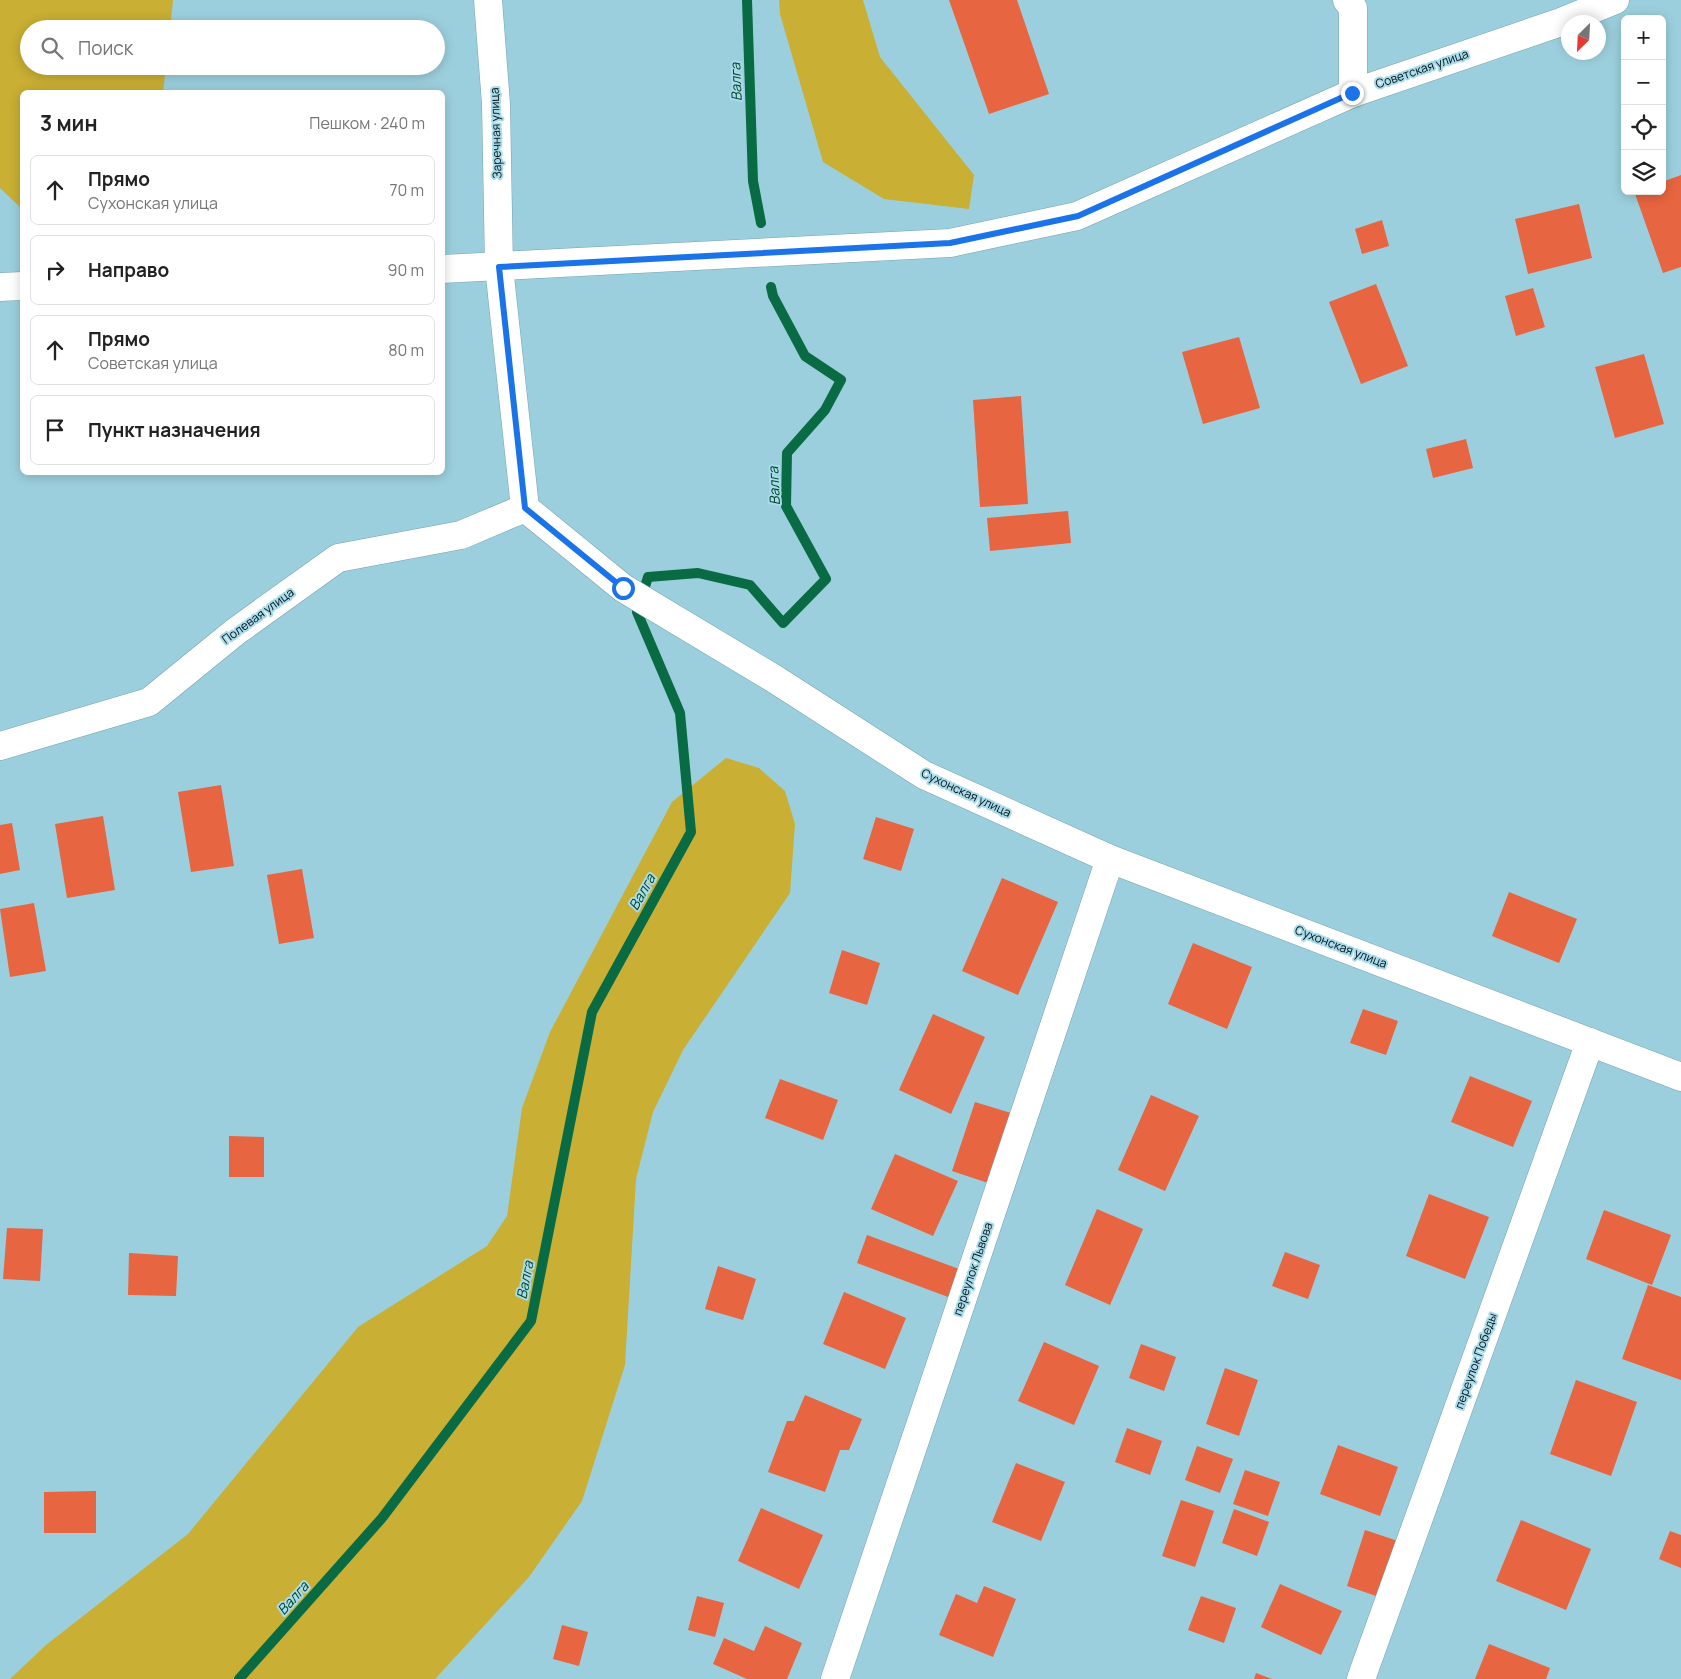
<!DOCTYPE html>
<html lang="ru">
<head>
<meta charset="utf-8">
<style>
  :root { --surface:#fff; --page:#f2f2f2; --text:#222; --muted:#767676; --line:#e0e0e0 }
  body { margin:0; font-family:Manrope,sans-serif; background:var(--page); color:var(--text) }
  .controls { position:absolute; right:15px; top:15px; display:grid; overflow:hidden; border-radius:8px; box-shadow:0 2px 12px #0003 }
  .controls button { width:45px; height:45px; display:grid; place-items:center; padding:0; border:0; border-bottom:1px solid var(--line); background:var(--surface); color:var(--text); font:25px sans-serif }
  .compass { position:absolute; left:1561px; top:15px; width:45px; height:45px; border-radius:50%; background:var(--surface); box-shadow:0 2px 12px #0003; rotate:204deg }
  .stop { position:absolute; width:15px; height:15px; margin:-11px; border:4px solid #1a73e8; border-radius:50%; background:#fff }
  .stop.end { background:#1a73e8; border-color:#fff; box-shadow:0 1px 5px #0008 }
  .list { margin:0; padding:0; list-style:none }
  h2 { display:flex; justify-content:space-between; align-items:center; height:65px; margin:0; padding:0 20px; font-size:21px }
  h2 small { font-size:16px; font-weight:400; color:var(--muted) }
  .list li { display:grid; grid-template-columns:32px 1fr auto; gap:15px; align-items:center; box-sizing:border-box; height:70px; margin:0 10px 10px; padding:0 10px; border:1px solid var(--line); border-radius:8px }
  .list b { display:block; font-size:19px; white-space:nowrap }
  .list p { margin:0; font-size:16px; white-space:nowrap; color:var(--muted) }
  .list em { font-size:16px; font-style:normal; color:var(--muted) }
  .icon { flex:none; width:28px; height:28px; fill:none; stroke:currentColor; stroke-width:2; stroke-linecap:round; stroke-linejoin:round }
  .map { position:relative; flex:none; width:1681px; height:1679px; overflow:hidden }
  .search { position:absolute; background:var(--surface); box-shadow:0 2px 12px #0003; left:20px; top:20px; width:425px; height:55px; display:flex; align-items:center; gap:12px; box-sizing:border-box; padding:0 18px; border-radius:28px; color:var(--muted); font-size:19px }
  .panel { position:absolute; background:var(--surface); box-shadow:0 2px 12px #0003; left:20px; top:90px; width:425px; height:385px; border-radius:8px }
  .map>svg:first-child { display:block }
  .green { fill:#c9af33 }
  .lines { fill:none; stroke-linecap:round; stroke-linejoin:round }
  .stream { stroke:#096b44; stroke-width:10 }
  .building { fill:#e76540 }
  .street-casing { stroke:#72a3b1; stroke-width:29 }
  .secondary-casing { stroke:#72a3b1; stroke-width:29 }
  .street { stroke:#fff; stroke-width:28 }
  .secondary { stroke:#fff; stroke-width:28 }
  .route { stroke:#1a73e8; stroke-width:6 }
  .labels { text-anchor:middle; stroke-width:4; stroke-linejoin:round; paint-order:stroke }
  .street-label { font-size:12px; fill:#011116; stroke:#a9dcea }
  .water-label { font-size:14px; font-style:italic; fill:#004225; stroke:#a9dcea }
</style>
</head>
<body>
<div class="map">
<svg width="1681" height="1679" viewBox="0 0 1681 1679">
  <rect width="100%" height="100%" fill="#9ccfdd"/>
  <g class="green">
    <path d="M0 0H173L170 29H29V66H166L163 92H22V209L0 188Z"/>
    <path d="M779 0H863L880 57 974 175 969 209 884 199 823 162 780 14Z"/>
    <path d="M726 758 759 768 785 791 795 824 790 893 683 1050 653 1112 636 1179 625 1365 582 1501 529 1577 435 1679H10L46 1645 188 1534 358 1327 487 1246 507 1216 522 1108 550 1032 672 802Z"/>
  </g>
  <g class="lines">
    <g class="stream">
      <path d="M747 0 753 181 761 223"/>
      <path d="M239 1679 382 1518 531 1321 592 1012 691 832 680 713 637 612 648 577 698 573 750 585 783 623 826 579 786 506 787 453 825 410 841 380 805 356 773 296 771 287"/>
    </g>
  </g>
  <g class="building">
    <path d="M949 0H1017L1049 94 989 114Z"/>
    <path d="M1681 175V267L1663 273 1634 191H1662V182Z"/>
    <path d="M1579 204 1592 258 1528 274 1515 219Z"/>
    <path d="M1382 220 1389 246 1362 254 1355 229Z"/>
    <path d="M1376 284 1408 366 1361 384 1329 302Z"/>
    <path d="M1533 288 1545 327 1516 336 1505 296Z"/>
    <path d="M1239 337 1260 408 1203 424 1182 352Z"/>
    <path d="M1644 354 1664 424 1615 438 1595 367Z"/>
    <path d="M1021 396 1028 504 980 507 973 400Z"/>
    <path d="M1466 439 1473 468 1433 478 1426 449Z"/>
    <path d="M1068 511 1071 543 990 551 987 518Z"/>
    <path d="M221 785 234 866 191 872 178 792Z"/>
    <path d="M103 816 115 890 67 898 55 824Z"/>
    <path d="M876 817 914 829 901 871 863 859Z"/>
    <path d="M12 823 20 870 0 874V825Z"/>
    <path d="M302 869 314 938 279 944 267 875Z"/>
    <path d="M1002 878 1058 902 1018 995 962 971Z"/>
    <path d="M1509 892 1577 919 1559 963 1492 936Z"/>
    <path d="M34 903 46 971 10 977 0 909Z"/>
    <path d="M1193 943 1252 967 1227 1029 1168 1004Z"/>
    <path d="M842 950 880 963 867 1005 829 993Z"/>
    <path d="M1363 1009 1398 1021 1386 1055 1350 1043Z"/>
    <path d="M933 1014 985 1037 951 1114 899 1090Z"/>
    <path d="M1470 1076 1532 1101 1513 1147 1451 1122Z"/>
    <path d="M780 1079 838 1100 823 1140 765 1118Z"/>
    <path d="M1151 1095 1199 1116 1165 1191 1118 1170Z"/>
    <path d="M975 1102 1011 1113 988 1183 952 1171Z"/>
    <path d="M229 1136 264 1137V1177H229Z"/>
    <path d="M895 1154 958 1181 933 1236 871 1209Z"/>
    <path d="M1429 1194 1489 1217 1465 1279 1406 1256Z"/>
    <path d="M1097 1209 1143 1229 1110 1305 1065 1285Z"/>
    <path d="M1604 1210 1671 1235 1652 1285 1586 1259Z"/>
    <path d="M7 1228 43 1229 40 1281 3 1279Z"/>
    <path d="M867 1235 959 1269 948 1297 857 1263Z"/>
    <path d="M1285 1252 1320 1265 1308 1299 1272 1286Z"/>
    <path d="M129 1253 178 1256 176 1296 128 1295Z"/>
    <path d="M718 1266 756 1279 743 1320 705 1309Z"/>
    <path d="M1648 1285 1681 1297V1380L1622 1359Z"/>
    <path d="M844 1292 906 1318 885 1369 823 1344Z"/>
    <path d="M1044 1342 1099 1366 1074 1425 1018 1401Z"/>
    <path d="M1141 1344 1176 1357 1164 1391 1129 1378Z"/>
    <path d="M1225 1368 1258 1380 1239 1436 1206 1424Z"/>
    <path d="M1576 1380 1637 1402 1611 1476 1550 1454Z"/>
    <path d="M805 1395 862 1419 849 1450H840L825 1492 768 1472 787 1421H794Z"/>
    <path d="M1127 1428 1162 1441 1150 1475 1115 1462Z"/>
    <path d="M1338 1445 1398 1467 1380 1516 1320 1494Z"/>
    <path d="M1197 1446 1233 1459 1220 1493 1185 1480Z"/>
    <path d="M1016 1463 1065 1482 1041 1541 992 1522Z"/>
    <path d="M1245 1470 1280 1482 1268 1516 1233 1504Z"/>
    <path d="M96 1491V1533H44V1492Z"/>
    <path d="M1181 1500 1214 1511 1195 1567 1162 1556Z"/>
    <path d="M761 1508 823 1535 799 1589 738 1561Z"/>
    <path d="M1234 1509 1269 1522 1257 1556 1222 1543Z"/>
    <path d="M1521 1520 1591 1549 1566 1610 1496 1581Z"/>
    <path d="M1365 1530 1398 1541 1379 1597 1347 1586Z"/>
    <path d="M1670 1531 1681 1535V1568L1659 1559Z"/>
    <path d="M1280 1584 1342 1611 1321 1655 1261 1627Z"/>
    <path d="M984 1586 1016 1599 993 1657 939 1635 956 1594 977 1603Z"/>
    <path d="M697 1596 724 1603 715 1637 688 1630Z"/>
    <path d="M1201 1596 1236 1608 1224 1643 1188 1630Z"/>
    <path d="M562 1625 588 1632 579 1666 553 1659Z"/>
    <path d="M765 1626 802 1643 787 1679H747L713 1664 724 1638 754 1651Z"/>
    <path d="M1489 1644 1550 1668 1546 1679H1475Z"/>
    <path d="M1256 1673 1272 1679H1254Z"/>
  </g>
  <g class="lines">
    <defs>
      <g id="street">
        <path d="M488 0 496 104 499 267 525 508 623 588 773 678 924 775 1110 859 1681 1077"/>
        <path d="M1347 0 1353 8V93"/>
        <path d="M0 746 149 702 235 632 338 558 461 535 525 508"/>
        <path d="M835 1679 1110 859"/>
        <path d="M1361 1679 1590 1042"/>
      </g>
      <g id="secondary">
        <path d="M442 269 950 243 1077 216 1353 93 1561 22 1615 0"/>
        <path d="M0 287 22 286"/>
      </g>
    </defs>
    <use href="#street" class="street-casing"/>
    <use href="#secondary" class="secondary-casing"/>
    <use href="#street" class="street"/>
    <use href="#secondary" class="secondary"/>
  </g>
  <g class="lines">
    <path class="route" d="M623 588 525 508 499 267 950 243 1078 216 1352 93"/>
  </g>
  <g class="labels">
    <g class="street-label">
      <text transform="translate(1422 69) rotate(-19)" y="4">Советская улица</text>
      <text transform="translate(496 133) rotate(-92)" y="4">Заречная улица</text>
      <text transform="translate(258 616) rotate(-36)" y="4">Полевая улица</text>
      <text transform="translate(966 793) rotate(25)" y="4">Сухонская улица</text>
      <text transform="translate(1341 947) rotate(21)" y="4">Сухонская улица</text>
      <text transform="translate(973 1269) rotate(-71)" y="4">переулок Львова</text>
      <text transform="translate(1476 1361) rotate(-70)" y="4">переулок Победы</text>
    </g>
    <g class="water-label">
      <text transform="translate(736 82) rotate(-92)" y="5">Валга</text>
      <text transform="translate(774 486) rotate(-93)" y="5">Валга</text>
      <text transform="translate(642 892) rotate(-61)" y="5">Валга</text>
      <text transform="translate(525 1280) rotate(-79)" y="5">Валга</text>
      <text transform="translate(293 1598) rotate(-48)" y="5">Валга</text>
    </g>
  </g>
</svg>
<div class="controls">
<button>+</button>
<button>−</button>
<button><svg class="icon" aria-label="locate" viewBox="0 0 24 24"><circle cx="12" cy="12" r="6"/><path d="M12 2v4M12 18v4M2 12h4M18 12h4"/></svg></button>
<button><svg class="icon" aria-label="layers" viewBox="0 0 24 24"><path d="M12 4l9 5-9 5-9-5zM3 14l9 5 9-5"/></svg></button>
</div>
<svg class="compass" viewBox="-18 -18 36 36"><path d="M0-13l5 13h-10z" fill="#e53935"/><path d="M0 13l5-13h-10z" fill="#767676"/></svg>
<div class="stop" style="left:623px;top:588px"></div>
<div class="stop end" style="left:1352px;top:93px"></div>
<div class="search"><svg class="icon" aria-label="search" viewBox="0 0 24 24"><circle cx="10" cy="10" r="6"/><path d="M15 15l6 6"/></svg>Поиск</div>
<section class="panel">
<h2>3 мин<small>Пешком · 240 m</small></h2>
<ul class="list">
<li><svg class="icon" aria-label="ahead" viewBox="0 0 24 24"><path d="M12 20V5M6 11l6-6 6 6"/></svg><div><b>Прямо</b><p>Сухонская улица</p></div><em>70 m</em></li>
<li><svg class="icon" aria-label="right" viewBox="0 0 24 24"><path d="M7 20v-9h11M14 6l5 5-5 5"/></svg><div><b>Направо</b></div><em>90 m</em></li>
<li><svg class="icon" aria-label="ahead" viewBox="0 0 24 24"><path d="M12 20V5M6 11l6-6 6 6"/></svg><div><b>Прямо</b><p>Советская улица</p></div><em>80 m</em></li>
<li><svg class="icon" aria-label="arrive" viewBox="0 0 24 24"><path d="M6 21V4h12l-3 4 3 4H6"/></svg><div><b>Пункт назначения</b></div></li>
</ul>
</section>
</div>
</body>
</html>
